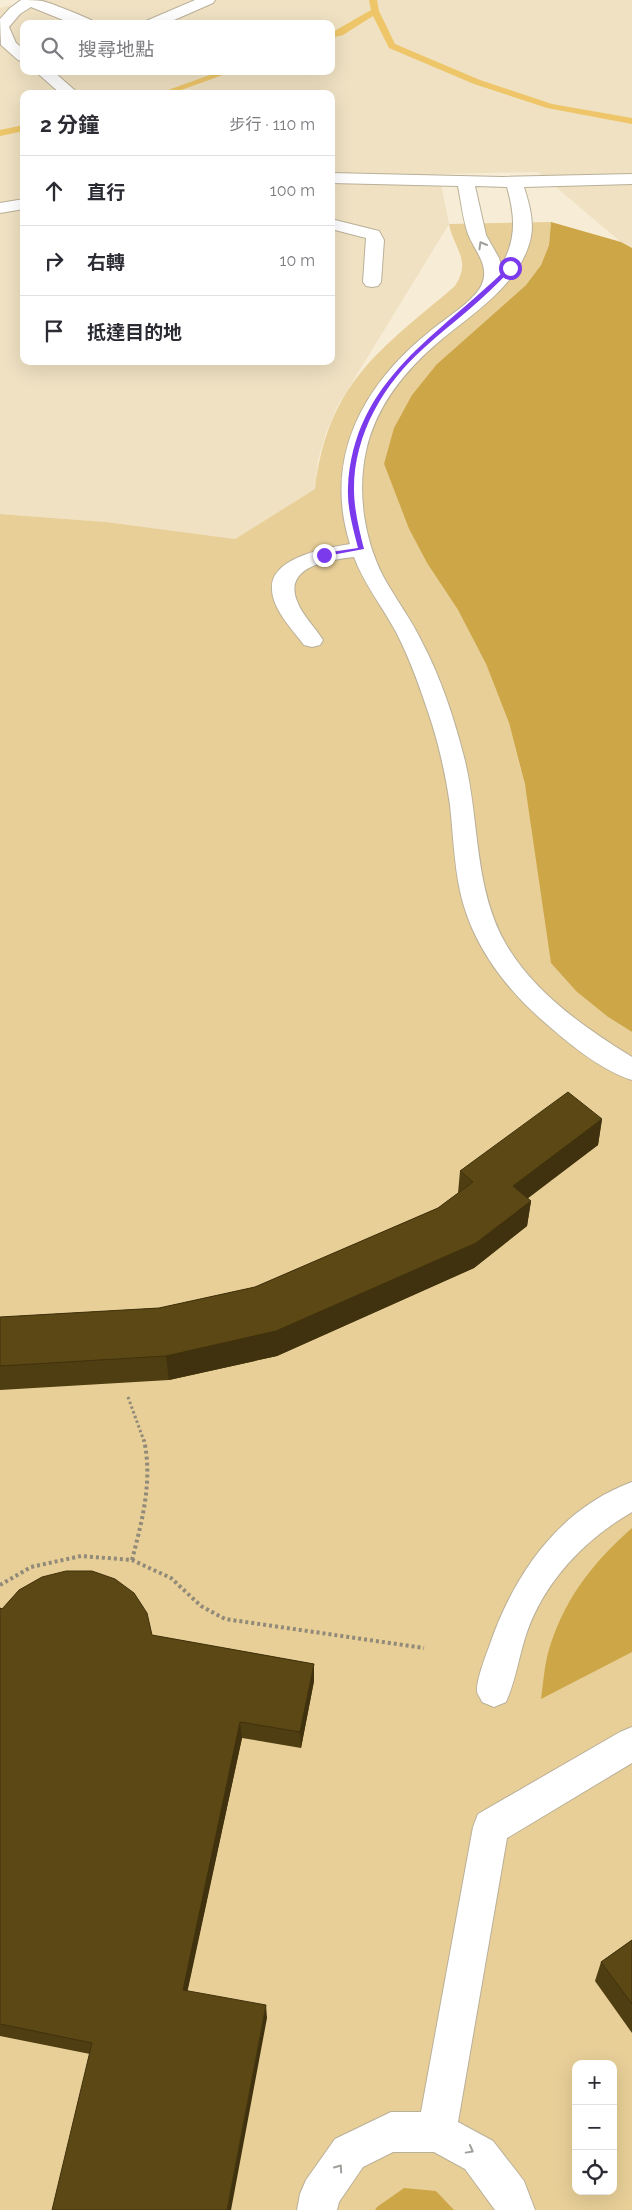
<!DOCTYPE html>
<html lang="zh-TW">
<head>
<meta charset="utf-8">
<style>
  :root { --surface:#fff; --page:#f7f7f7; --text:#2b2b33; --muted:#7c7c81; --line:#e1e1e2 }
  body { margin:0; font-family:Raleway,"Noto Sans TC",sans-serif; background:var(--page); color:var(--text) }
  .controls { position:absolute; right:15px; bottom:15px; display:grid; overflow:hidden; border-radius:10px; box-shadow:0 5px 20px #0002 }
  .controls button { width:45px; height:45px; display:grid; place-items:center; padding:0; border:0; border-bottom:1px solid var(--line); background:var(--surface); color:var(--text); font:25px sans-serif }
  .stop { position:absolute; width:15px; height:15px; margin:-11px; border:4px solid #7c3aed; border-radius:50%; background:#fff }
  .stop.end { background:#7c3aed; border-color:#fff; box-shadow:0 1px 5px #0008 }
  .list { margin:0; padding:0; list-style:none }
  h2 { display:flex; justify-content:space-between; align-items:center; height:65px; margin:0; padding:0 20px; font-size:21px }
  h2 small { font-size:16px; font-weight:400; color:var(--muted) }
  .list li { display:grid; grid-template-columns:32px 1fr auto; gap:15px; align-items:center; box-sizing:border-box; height:70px; padding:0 20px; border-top:1px solid var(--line) }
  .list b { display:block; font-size:19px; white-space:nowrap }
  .list em { font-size:16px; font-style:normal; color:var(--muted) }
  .icon { flex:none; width:28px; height:28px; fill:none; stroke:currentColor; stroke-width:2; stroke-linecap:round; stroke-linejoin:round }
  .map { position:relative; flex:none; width:632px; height:2210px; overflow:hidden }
  .search { position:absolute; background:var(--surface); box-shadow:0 5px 20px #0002; left:20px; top:20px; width:315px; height:55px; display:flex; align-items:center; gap:12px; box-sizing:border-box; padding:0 18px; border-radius:10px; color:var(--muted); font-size:19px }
  .panel { position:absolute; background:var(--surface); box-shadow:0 5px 20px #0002; left:20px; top:90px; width:315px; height:275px; border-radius:10px }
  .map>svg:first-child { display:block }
  .built { fill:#efe1c2; fill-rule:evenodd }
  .green { fill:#e8cf98; fill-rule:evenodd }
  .forest { fill:#cda647 }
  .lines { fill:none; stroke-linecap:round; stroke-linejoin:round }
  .stream { fill:#eec669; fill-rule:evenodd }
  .service-casing { stroke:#bab099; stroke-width:2 }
  .path-far1 { stroke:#918a79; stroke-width:3; stroke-dasharray:2.5 2.5; stroke-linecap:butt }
  .path { stroke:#918a79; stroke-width:4; stroke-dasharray:3 3; stroke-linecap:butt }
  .service { fill:#fff; fill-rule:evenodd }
  .wall { fill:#4f3e11 }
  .shaded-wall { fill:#40320e }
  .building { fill:#5c4814; stroke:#40320e }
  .oneway { stroke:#a1a09d }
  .route { fill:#7c3aed }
</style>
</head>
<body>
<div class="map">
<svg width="632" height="2210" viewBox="0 0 632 2210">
  <rect width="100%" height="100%" fill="#f7ecd5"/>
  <path class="built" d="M30 0H632V248L621 242 538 172 439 174 449 224 337 407 326 433 318 460 315 489 235 539 106 522 0 514V8ZM24 24H331V71H24ZM24 94H331V361H24Z"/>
  <path class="green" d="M551 222 549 245 541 265 526 285 437 364 384 464 409 529 427 563 458 610 486 664 509 723 577 992 608 1017 632 1032V2210H0V514L106 522 235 539 315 489C328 382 380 350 455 286 472 259 454 250 449 224ZM576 2064H613V2191H576Z"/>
  <g class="forest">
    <path d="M551 222 621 242 632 248V1032L608 1017 577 992 551 963 525 785 509 723 486 664 458 610 427 563 409 529 384 464 394 428 412 395 437 364 526 285 541 265 549 245Z"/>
    <path d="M632 1528V1652L541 1699C543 1685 544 1670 547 1657 561 1603 591 1564 632 1528Z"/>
    <path d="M404 2188 436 2191 454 2210H375L377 2207Z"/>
  </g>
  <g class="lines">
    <g class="stream">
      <path d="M369 0H377L379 11 395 44 480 80 552 104 632 118V124L547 108 474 84 389 48 373 16 343 35 331 38V33L371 10Z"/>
      <path d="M221 71H234L170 94H157Z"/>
      <path d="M24 125V131L0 136V130Z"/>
    </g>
    <defs>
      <g id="service">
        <path d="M21 0C28 0 36 0 42 1 49 2 96 21 98 24H73L31 7 20 14 9 27 16 43 24 49V62L18 60 1 45 0 19 10 8Z"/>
        <path d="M195 0H215L213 3 165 24H144L146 21Z"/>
        <path d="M35 71H53L79 94H61Z"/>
        <path d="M331 173 502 177 632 174V184L524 187C529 203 534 220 531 237 521 283 476 311 442 339 406 369 376 405 366 451 357 492 364 539 383 576 395 598 411 619 422 642 441 678 454 718 464 757 480 819 473 889 507 946 536 994 585 1028 632 1057V1080C603 1071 573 1047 550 1027 508 992 472 946 460 891 454 863 453 833 450 805 446 777 440 750 432 724 422 693 411 661 396 632 382 606 364 584 354 557 329 560 283 566 297 601 302 615 315 627 323 640L320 645 312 647 304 645C293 630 272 609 272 589 270 557 327 548 350 544 323 458 363 385 429 332 444 319 475 301 482 284 490 265 474 250 468 234 463 219 461 202 458 186L331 183ZM475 186 507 187C515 216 517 239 501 266L499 258 486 235Z"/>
        <path d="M24 199V209L0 213V203Z"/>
        <path d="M331 219 379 231 384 240 381 282 378 286 372 287 366 286 363 282 366 238 331 229Z"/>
        <path d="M632 1482V1512C585 1539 545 1581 527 1632 519 1655 516 1680 506 1702L494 1707 482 1702C481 1699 478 1695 477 1692 476 1682 485 1657 489 1647 513 1576 558 1509 632 1482Z"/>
        <path d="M632 1727V1763L507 1838 458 2122 493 2141 524 2181 535 2210H495L465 2169 434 2152H393L363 2167 339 2202 337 2210H297L300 2194 306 2180 335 2139 391 2112H421L473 1827 478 1814 620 1732Z"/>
      </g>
    </defs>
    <use href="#service" class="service-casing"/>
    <path class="path-far1" d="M128 1397 144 1441"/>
    <g class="path">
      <path d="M132 1560C142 1521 153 1481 144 1440"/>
      <path d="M0 1585 31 1567 81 1556 132 1560 171 1578 201 1606 225 1619 424 1648"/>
    </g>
    <use href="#service" class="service"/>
  </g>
  <g class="wall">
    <path d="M602 1119 598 1145 527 1198 531 1201 527 1226 474 1268 277 1356 169 1380 0 1390V1317L159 1308 255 1287 438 1208 458 1193 460 1171Z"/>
    <path d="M0 1608 314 1664V1681L301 1748 242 1738 187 1991 267 2018 90 2054 0 2036Z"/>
    <path d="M632 1940V2033L595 1981 601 1962Z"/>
  </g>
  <g class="shaded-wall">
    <path d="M602 1119 598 1145 510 1212 513 1186Z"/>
    <path d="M531 1201 527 1226 474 1268 277 1356 169 1380 166 1356Z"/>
    <path d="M314 1664V1681L301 1748 300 1732Z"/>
    <path d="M240 1722 242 1738 185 2003 183 1990Z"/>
    <path d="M266 2005 267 2018 231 2210H227Z"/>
  </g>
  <g class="building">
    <path d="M568 1092 602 1119 513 1186 531 1201 476 1243 276 1331 166 1356 0 1366V1317L159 1308 255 1287 438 1208 473 1182 460 1171Z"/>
    <path d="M66 1571H92L115 1579 134 1593 147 1613 152 1635 314 1664 300 1732 240 1722 183 1990 266 2005 227 2210H52L92 2043 0 2024V1608L2 1609 19 1590 42 1577Z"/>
    <path d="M632 1940V2004L601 1962Z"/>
  </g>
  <defs><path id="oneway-chevron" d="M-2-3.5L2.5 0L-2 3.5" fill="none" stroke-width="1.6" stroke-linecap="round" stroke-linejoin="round" transform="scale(1.25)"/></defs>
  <g class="oneway">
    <use href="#oneway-chevron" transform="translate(482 245) rotate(-120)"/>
    <use href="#oneway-chevron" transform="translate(470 2150) rotate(29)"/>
    <use href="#oneway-chevron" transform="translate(339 2168) rotate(-55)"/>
  </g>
  <path class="route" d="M508 267 512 268C486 298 454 321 425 347 384 383 354 434 354 489 354 509 359 529 364 549L321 557 324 553 358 548C353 528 347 508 348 488 353 379 439 336 508 267Z"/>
</svg>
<div class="controls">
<button>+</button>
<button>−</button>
<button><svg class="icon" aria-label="locate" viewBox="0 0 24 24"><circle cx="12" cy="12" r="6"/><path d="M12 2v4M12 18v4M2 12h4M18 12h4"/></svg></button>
</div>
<div class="stop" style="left:510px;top:268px"></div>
<div class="stop end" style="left:324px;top:555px"></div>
<div class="search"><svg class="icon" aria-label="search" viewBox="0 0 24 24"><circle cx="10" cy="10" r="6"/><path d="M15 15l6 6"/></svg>搜尋地點</div>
<section class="panel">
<h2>2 分鐘<small>步行 · 110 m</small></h2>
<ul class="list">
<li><svg class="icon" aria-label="ahead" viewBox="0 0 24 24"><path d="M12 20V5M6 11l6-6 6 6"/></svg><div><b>直行</b></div><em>100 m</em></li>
<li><svg class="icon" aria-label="right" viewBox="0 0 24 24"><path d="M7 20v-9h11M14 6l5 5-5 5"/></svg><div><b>右轉</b></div><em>10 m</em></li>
<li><svg class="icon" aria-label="arrive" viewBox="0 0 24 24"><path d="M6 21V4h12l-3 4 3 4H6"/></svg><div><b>抵達目的地</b></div></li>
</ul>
</section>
</div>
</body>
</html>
